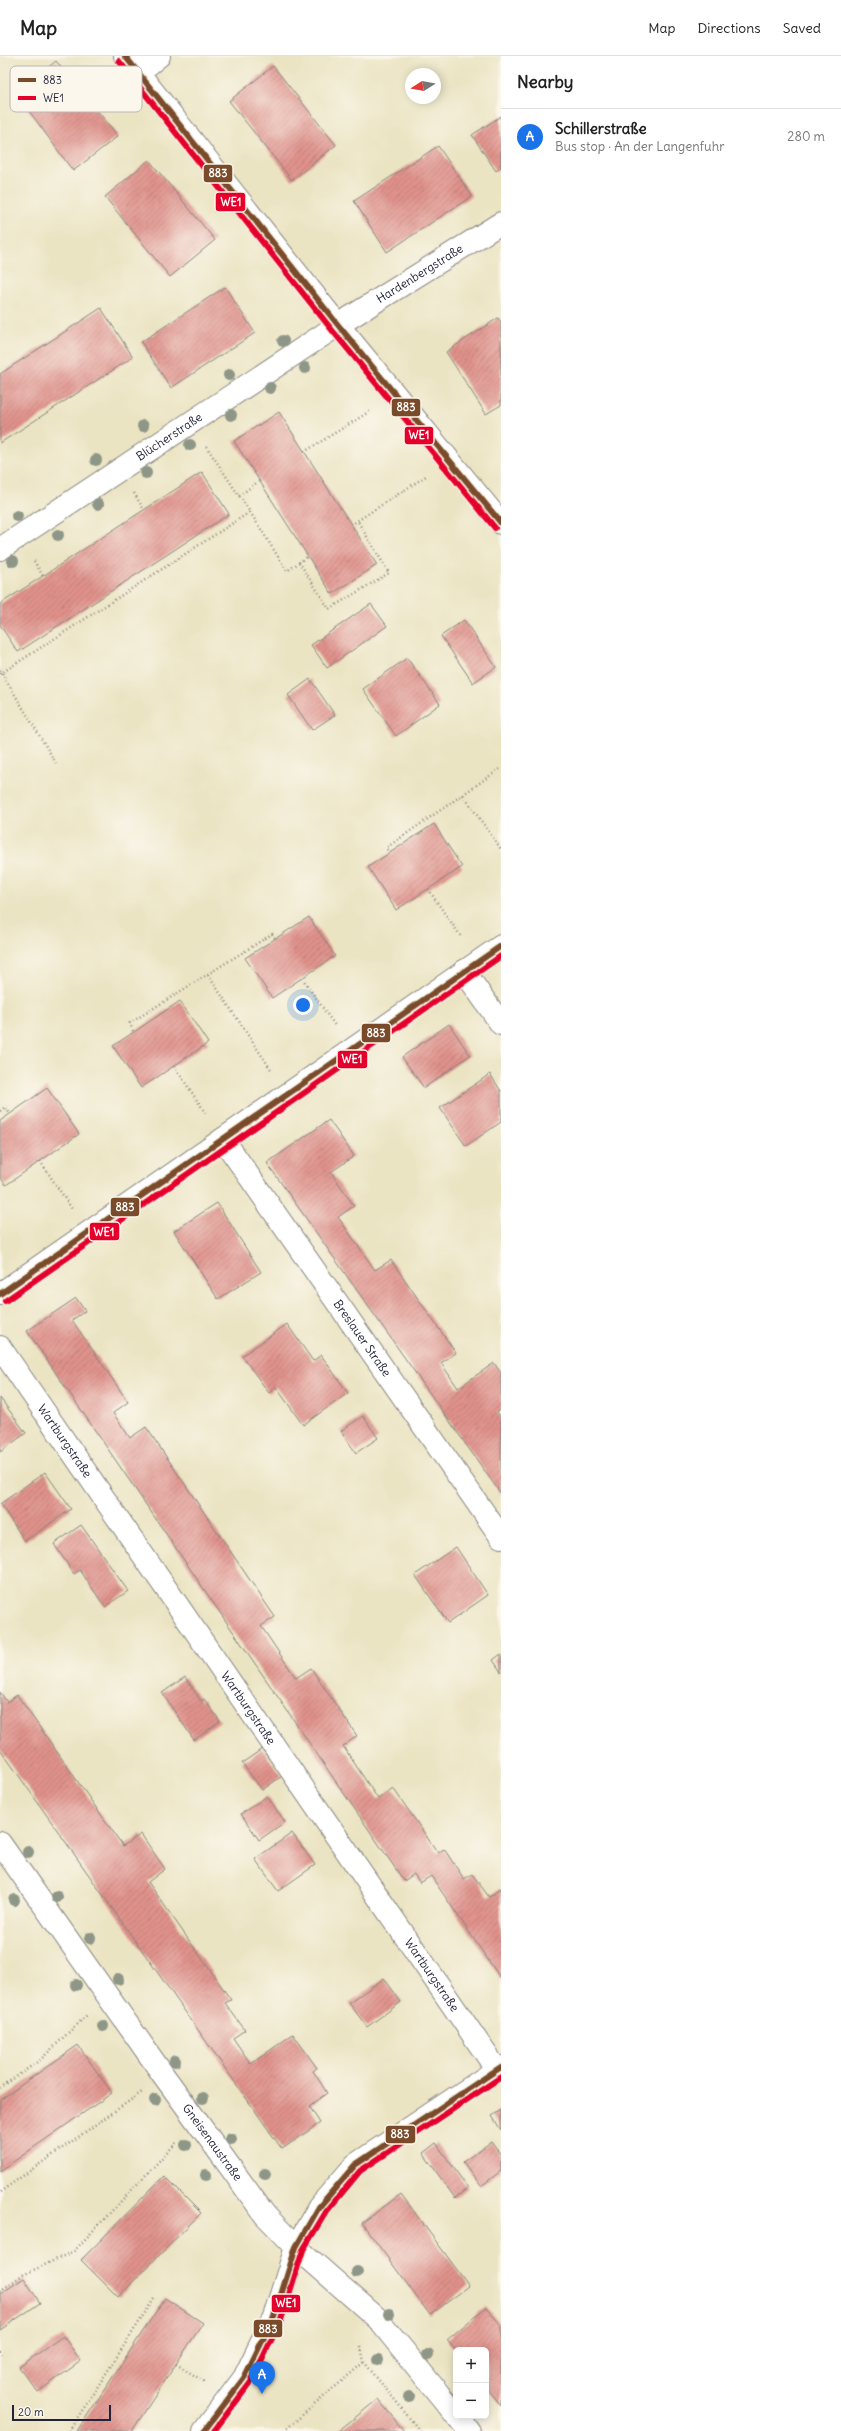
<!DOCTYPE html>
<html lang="en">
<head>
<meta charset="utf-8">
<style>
  :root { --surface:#fff; --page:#f2f2f2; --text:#222; --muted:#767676; --line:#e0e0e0; --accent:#1a73e8 }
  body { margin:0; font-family:Delius,sans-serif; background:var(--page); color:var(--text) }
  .controls { position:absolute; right:12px; bottom:12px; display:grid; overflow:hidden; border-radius:6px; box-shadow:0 2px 10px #0003 }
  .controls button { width:36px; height:36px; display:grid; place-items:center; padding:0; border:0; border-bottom:1px solid var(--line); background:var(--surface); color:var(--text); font:20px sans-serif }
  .compass { position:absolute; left:405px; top:12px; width:36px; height:36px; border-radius:50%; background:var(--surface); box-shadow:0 2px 10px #0003; rotate:259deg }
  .scale { position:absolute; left:12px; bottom:10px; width:99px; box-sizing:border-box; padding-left:4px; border:2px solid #22223b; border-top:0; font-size:11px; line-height:14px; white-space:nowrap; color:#22223b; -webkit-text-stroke:3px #fbf7ec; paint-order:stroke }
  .you { position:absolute; left:303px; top:949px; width:14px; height:14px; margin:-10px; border:3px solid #fff; border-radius:50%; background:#1a73e8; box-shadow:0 0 0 6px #1a73e833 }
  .badge { display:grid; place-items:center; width:26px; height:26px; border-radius:50%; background:var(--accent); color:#fff; font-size:13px; font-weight:700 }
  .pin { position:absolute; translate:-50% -33px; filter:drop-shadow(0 1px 2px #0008) }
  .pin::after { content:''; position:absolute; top:21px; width:14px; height:12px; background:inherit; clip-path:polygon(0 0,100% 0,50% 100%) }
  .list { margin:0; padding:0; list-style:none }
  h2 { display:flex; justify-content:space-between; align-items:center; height:52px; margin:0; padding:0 16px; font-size:17px }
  h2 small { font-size:13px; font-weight:400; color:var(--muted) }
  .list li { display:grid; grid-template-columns:26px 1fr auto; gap:12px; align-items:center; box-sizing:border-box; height:56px; padding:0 16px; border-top:1px solid var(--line) }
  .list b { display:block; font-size:15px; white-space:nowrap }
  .list p { margin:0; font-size:13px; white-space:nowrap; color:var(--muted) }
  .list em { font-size:13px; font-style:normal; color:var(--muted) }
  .map { position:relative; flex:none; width:501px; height:2375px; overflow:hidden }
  header { display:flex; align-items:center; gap:24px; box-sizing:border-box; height:56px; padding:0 20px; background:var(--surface); border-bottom:1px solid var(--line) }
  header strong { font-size:19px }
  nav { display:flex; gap:22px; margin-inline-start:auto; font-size:14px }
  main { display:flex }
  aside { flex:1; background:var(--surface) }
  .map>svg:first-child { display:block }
  .building { fill:url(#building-hatch) }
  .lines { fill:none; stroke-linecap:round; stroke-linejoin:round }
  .minor-casing { stroke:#86837f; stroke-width:24 }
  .path { stroke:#86837f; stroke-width:2.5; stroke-dasharray:1 3; stroke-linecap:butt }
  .minor { stroke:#fff; stroke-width:22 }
  .bus-1-casing { stroke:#fbf7ec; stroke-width:9 }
  .bus-2-casing { stroke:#fbf7ec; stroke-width:9 }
  .bus-1 { stroke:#7a4b2a; stroke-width:6 }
  .bus-2 { stroke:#e4002b; stroke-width:6 }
  .tree { fill:#8e9787 }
  .labels { text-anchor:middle; stroke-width:3.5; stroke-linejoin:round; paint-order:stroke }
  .street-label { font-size:12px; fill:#22223b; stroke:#fbf7ec }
  .key { fill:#fbf7ec; stroke:#bab7b7; stroke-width:1 }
  .key-label { font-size:11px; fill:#22223b }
  .line-badge { stroke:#fbf7ec; stroke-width:1.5 }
  .badge-label { font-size:11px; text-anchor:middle; font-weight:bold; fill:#fff }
</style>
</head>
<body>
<header>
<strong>Map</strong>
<nav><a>Map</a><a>Directions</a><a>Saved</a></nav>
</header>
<main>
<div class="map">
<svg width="501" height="2375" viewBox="0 0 501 2375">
  <defs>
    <pattern id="building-hatch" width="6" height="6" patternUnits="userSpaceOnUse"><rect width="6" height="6" fill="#e0928b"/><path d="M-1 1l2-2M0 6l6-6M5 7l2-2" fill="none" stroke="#b57773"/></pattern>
  </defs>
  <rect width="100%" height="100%" fill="#fbf7ec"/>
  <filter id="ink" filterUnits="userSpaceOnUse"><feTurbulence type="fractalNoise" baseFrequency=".025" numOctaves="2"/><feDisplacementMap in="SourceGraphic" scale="8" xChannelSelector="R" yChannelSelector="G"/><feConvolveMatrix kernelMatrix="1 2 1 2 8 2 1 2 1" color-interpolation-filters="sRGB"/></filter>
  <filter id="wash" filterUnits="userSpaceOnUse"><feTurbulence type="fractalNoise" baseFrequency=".012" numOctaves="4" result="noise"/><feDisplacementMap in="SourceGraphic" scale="16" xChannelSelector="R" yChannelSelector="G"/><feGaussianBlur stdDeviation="0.9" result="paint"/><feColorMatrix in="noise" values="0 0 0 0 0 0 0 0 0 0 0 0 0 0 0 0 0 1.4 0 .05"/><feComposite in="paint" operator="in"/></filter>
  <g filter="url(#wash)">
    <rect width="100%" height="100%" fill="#ebe4c3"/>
    <g id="blocks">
      <g class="building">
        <path d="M56 5 118 80 73 115 16 37Z"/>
        <path d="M273 10 336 89 292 124 229 45Z"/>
        <path d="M501 60V111L496 115 472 79Z"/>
        <path d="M438 90 472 140 387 196 354 145Z"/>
        <path d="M149 104 215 184 170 221 105 141Z"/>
        <path d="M225 231 255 277 171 332 141 286Z"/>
        <path d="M101 252 133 301 0 387V318Z"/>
        <path d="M498 262 501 266V349L486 358 446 296Z"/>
        <path d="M279 356 377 509 332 538 234 385Z"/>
        <path d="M202 416 229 458 18 596 0 569V548Z"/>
        <path d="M371 548 387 570 327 612 311 589Z"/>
        <path d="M464 564 496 611 473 627 441 580Z"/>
        <path d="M407 602 440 648 396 680 363 633Z"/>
        <path d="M310 623 335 659 312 674 288 639Z"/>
        <path d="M434 768 462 811 396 854 368 811Z"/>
        <path d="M309 861 335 900 272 942 245 902Z"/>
        <path d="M180 945 208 987 141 1032 113 990Z"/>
        <path d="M449 968 470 999 424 1032 402 1001Z"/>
        <path d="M490 1018 501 1035V1066L466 1090 440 1052Z"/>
        <path d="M47 1032 79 1078 6 1129 0 1121V1065Z"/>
        <path d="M329 1064 354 1100 331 1116 354 1150 338 1161 375 1214 391 1204 414 1237 456 1297 441 1307 458 1332 494 1307 501 1317V1353L497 1356 501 1362V1438L267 1107Z"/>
        <path d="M217 1147 261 1216 218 1243 174 1175Z"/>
        <path d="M76 1242 85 1255 72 1264 128 1346 113 1357 130 1382 146 1371 275 1561 261 1570 296 1622 311 1612 357 1680 343 1690 378 1743 393 1732 438 1797 444 1793 464 1823 472 1818 489 1841 501 1832V1923L431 1820 420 1827 414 1818 404 1825 27 1275Z"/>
        <path d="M287 1268 313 1305 321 1299 348 1337 303 1369 276 1331 269 1337 242 1300Z"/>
        <path d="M0 1342 26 1377 0 1396Z"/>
        <path d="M363 1360 378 1382 356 1397 341 1375Z"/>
        <path d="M45 1416 71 1453 25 1485 0 1448Z"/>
        <path d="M81 1469 128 1535 105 1551 80 1514 74 1518 54 1488Z"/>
        <path d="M456 1491 488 1539 448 1567 415 1519Z"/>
        <path d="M501 1598V1616L493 1604Z"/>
        <path d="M185 1621 201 1645 204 1643 220 1665 194 1684 162 1637Z"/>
        <path d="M0 1636 7 1646 17 1639 123 1790 141 1778 165 1813 148 1826 231 1944 225 1947 245 1974 233 1982 251 2008 293 1978 317 2012 313 2015 327 2037 309 2050 320 2067 282 2093 0 1693Z"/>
        <path d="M262 1693 282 1720 262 1734 242 1707Z"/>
        <path d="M267 1740 285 1766 259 1784 241 1758Z"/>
        <path d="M292 1777 315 1809 278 1835 255 1803Z"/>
        <path d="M384 1922 401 1946 367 1971 349 1947Z"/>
        <path d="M78 1989 112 2037 0 2115V2044Z"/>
        <path d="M501 2054V2074L492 2060Z"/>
        <path d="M491 2086 501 2099V2115L481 2130 463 2106Z"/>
        <path d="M436 2087 468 2132 455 2142 423 2097Z"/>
        <path d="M164 2120 201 2157 118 2241 81 2204Z"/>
        <path d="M401 2138 469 2230 430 2259 362 2167Z"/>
        <path d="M24 2222 40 2247 0 2274V2238Z"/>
        <path d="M165 2242 203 2267 176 2308 132 2375H77Z"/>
        <path d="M486 2251 501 2269V2349L486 2331V2294H455L447 2284Z"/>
        <path d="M63 2280 81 2305 38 2336 19 2311Z"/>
        <path d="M378 2343 404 2375H338L357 2360Z"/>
      </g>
    </g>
  </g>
  <g filter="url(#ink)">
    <use href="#blocks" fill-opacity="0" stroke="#86837f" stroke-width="1"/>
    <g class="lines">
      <defs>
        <g id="minor">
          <path d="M125 0 338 269 501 467"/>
          <path d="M138 17 159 0"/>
          <path id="s1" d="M0 493 338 269 501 167"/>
          <path d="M464 915 501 968"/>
          <path id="s2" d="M223 1083 501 1481"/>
          <path d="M0 1238 501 890"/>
          <path id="s3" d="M0 1291 497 2014"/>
          <path id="s4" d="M0 1787 164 2020 265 2159 296 2191 378 2263 456 2359"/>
          <path d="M457 2360 469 2375"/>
          <path d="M204 2375 244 2322 274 2261 296 2191 319 2151 355 2109 501 2011"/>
        </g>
      </defs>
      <use href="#minor" class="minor-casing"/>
      <g class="path">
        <path d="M304 396 372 354"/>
        <path d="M134 437 144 454"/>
        <path d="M239 440 259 425"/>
        <path d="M250 456 287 515 308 500"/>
        <path d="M351 469 426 420"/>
        <path d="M34 505 43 520"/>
        <path d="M299 506 329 553 389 517 357 464"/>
        <path d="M0 614 56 707"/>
        <path d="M0 618 250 456 206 390"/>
        <path d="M463 739 501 793"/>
        <path d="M390 797 386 792 501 712"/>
        <path d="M428 833 462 882"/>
        <path d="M208 919 272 1015"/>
        <path d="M302 922 336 971"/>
        <path d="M133 975 130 967 272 878 275 882"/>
        <path d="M174 1010 207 1059"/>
        <path d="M0 1055 5 1051 10 1058"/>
        <path d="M40 1105 72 1153"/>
        <path d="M0 2032 40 2004 87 1959"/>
        <path d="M0 2136 142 2036"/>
        <path d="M0 2235 23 2219 74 2195 177 2086"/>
        <path d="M361 2290 364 2306 420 2375"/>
        <path d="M0 2295 2 2299"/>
        <path d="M176 2308 205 2326"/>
        <path d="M69 2375 154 2243"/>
        <path d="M284 2375 364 2306"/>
      </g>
      <use href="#minor" class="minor"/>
      <defs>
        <g id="bus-1">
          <path d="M125 0 338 269 501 467"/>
          <path d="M0 1238 501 890"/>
          <path d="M204 2375 244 2322 274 2261 296 2191 319 2151 355 2109 501 2011"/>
        </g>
        <g id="bus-2">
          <path d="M119 5 332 274 495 472"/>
          <path d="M5 1245 501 900"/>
          <path d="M214 2375 251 2326 281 2264 303 2194 326 2156 360 2115 501 2021"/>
        </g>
      </defs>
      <use href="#bus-1" class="bus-1-casing"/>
      <use href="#bus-2" class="bus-2-casing"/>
      <use href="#bus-1" class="bus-1"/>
      <use href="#bus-2" class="bus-2"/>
    </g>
    <g class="tree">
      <circle cx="283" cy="285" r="6"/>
      <circle cx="305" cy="312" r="6"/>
      <circle cx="229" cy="319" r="6"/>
      <circle cx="270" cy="332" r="6"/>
      <circle cx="231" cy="359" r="6"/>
      <circle cx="143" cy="370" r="6"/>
      <circle cx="190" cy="389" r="6"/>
      <circle cx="96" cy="404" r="6"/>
      <circle cx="146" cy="417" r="6"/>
      <circle cx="98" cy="448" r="6"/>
      <circle cx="17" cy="460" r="6"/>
      <circle cx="58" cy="479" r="6"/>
      <circle cx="13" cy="505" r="6"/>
      <circle cx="28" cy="1796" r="6"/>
      <circle cx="57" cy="1841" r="6"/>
      <circle cx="14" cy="1844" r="6"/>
      <circle cx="90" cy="1882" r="6"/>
      <circle cx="118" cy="1923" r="6"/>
      <circle cx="76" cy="1929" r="6"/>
      <circle cx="103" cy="1970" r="6"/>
      <circle cx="175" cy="2005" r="6"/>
      <circle cx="203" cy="2042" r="6"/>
      <circle cx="155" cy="2044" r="6"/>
      <circle cx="231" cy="2083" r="6"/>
      <circle cx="186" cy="2089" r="6"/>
      <circle cx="265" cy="2118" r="6"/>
      <circle cx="206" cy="2119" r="6"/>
      <circle cx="357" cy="2216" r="6"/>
      <circle cx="389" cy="2258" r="6"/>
      <circle cx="428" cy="2299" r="6"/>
      <circle cx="378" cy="2304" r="6"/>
      <circle cx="409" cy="2341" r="6"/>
    </g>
  </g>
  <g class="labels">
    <g class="street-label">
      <text dy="4" stroke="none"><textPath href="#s1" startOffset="502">Hardenbergstraße</textPath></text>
      <text dy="4" stroke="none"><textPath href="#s1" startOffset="203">Blücherstraße</textPath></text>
      <text dy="4" stroke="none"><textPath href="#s2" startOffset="243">Breslauer Straße</textPath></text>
      <text dy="4" stroke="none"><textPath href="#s3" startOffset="114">Wartburgstraße</textPath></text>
      <text dy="4" stroke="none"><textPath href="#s3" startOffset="438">Wartburgstraße</textPath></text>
      <text dy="4" stroke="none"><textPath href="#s3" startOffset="762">Wartburgstraße</textPath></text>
      <text dy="4" stroke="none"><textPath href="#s4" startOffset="367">Gneisenaustraße</textPath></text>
    </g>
  </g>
  <rect x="10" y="10" width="132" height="46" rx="6" class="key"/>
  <rect x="18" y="22" width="18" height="4" fill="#7a4b2a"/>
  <rect x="18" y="40" width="18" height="4" fill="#e4002b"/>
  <g class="key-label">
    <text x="43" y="28">883</text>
    <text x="43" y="46">WE1</text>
  </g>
  <g class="line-badge">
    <rect x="203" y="108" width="30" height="19" rx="4" fill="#7a4b2a"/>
    <rect x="215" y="136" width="31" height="20" rx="4" fill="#e4002b"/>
    <rect x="391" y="342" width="30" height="19" rx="4" fill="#7a4b2a"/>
    <rect x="404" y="370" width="30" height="19" rx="4" fill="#e4002b"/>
    <rect x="361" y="967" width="30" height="20" rx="4" fill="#7a4b2a"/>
    <rect x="337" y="994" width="31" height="19" rx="4" fill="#e4002b"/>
    <rect x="110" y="1141" width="30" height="20" rx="4" fill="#7a4b2a"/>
    <rect x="89" y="1166" width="31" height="19" rx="4" fill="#e4002b"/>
    <rect x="385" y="2069" width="31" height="19" rx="4" fill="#7a4b2a"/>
    <rect x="271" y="2238" width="30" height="19" rx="4" fill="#e4002b"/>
    <rect x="253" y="2263" width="30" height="19" rx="4" fill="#7a4b2a"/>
  </g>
  <g class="badge-label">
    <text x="218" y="121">883</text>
    <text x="231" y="150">WE1</text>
    <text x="406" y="355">883</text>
    <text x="419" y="383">WE1</text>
    <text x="376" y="981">883</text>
    <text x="352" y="1007">WE1</text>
    <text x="125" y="1155">883</text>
    <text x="104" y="1180">WE1</text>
    <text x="400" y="2082">883</text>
    <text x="286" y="2251">WE1</text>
    <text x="268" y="2277">883</text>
  </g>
</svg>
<div class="controls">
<button>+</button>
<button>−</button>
</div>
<svg class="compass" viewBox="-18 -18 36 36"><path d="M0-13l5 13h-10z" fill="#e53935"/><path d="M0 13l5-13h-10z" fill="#767676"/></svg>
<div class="scale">20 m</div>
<div class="you"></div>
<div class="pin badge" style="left:262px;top:2338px">A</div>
</div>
<aside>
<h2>Nearby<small></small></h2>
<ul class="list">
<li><span class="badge">A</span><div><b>Schillerstraße</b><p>Bus stop · An der Langenfuhr</p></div><em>280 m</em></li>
</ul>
</aside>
</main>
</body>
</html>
